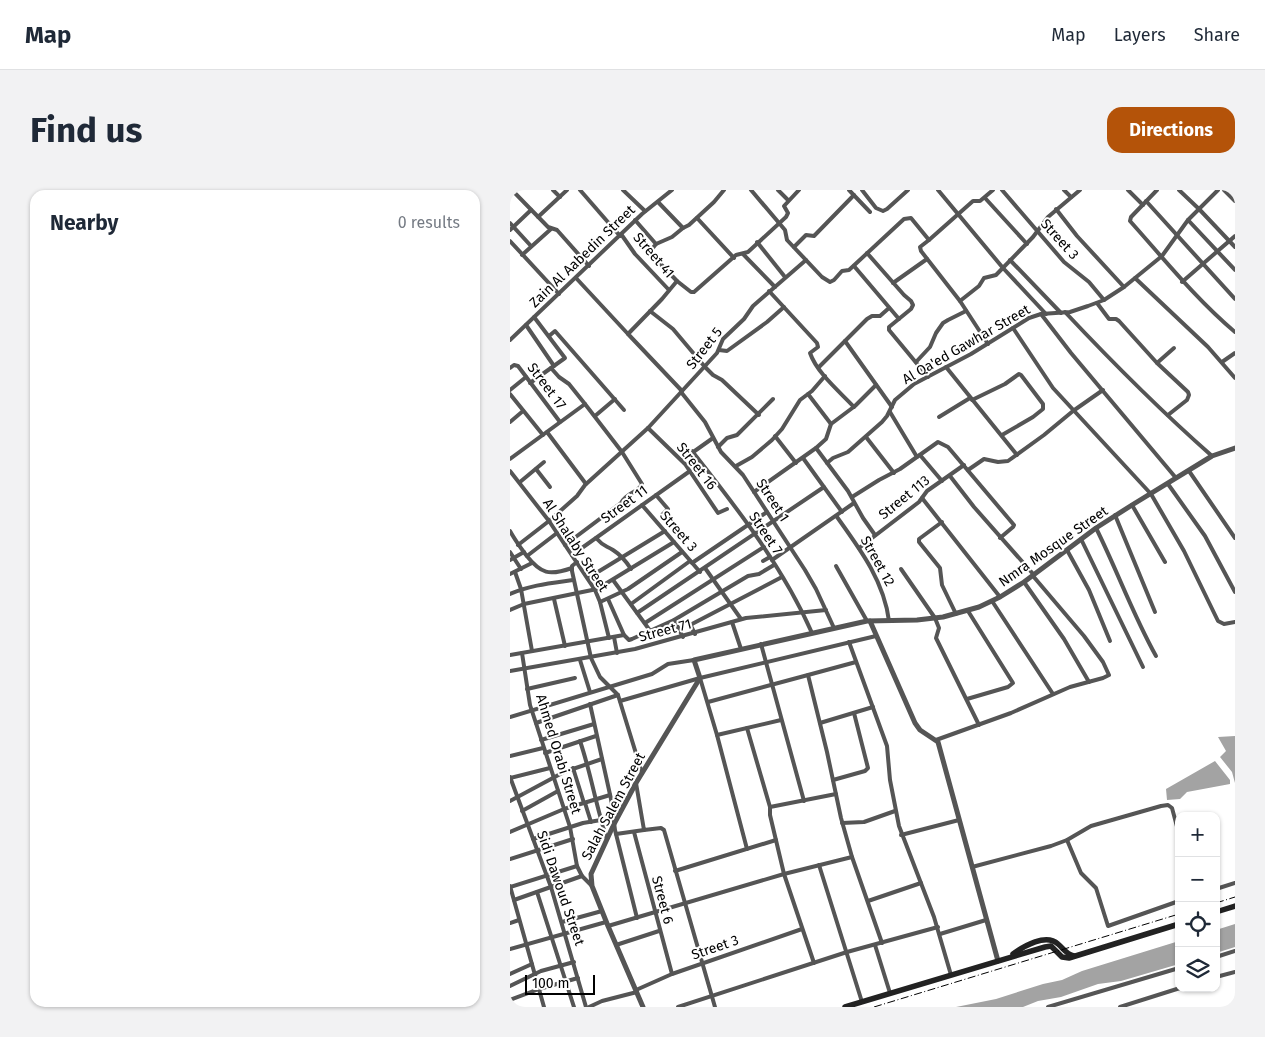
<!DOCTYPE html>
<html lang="en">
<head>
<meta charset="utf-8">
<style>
  :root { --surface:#fff; --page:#f2f2f3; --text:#1f2937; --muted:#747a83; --line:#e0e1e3; --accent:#b45309 }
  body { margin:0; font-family:"Fira Sans",sans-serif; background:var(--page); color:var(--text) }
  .controls { position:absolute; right:15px; bottom:15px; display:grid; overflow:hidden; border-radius:10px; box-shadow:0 1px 4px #0004 }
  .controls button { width:45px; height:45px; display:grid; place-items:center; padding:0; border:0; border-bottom:1px solid var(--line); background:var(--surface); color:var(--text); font:25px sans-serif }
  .scale { position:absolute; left:15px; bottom:12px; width:70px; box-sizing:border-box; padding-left:5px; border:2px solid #000; border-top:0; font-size:14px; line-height:18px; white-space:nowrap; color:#000; -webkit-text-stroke:4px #fff; paint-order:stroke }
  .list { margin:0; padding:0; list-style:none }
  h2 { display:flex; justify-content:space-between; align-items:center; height:65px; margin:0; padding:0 20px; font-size:21px }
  h2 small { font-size:16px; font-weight:400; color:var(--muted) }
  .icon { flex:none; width:28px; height:28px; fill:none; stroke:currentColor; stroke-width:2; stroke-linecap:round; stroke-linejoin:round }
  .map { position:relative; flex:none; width:725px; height:817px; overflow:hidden; border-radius:15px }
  header { display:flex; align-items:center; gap:30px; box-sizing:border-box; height:70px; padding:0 25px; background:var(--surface); border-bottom:1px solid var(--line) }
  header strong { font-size:24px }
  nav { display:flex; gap:28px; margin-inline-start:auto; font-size:18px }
  .intro { display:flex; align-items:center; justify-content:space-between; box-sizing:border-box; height:120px; padding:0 30px }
  h1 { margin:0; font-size:35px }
  .button { padding:12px 22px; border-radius:15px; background:var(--accent); color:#fff; font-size:18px; font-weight:700 }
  main { display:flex; gap:30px; padding:0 30px }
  aside { flex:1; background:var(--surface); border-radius:15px; box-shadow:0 1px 4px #0004 }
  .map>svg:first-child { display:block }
  .water { fill:#a3a3a3 }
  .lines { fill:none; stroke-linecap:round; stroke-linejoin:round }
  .minor { stroke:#555; stroke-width:4 }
  .tertiary { stroke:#555; stroke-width:5 }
  .secondary { stroke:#222; stroke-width:5.5 }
  .rail { stroke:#000; stroke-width:1; stroke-dasharray:8 2.5 1 2.5; stroke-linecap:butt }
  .labels { text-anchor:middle; stroke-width:4; stroke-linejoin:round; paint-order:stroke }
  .street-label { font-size:14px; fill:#000; stroke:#fff }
</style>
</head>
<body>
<header>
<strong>Map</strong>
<nav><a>Map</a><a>Layers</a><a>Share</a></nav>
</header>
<div class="intro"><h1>Find us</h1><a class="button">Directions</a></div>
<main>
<aside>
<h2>Nearby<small>0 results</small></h2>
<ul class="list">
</ul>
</aside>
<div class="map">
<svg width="725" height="817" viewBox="0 0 725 817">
  <rect width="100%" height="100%" fill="#fff"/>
  <g class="water">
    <path d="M725 546V593L722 582 710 567 716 561 708 547Z"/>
    <path d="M705 571 720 590V594L677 602 670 609 657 610 656 599Z"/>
    <path d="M725 734V757L706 763V740Z"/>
    <path d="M669 751V774L611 791 588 794 551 807 528 811 513 817H446L486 809 533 794 552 790 572 781Z"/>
  </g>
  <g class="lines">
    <g class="minor">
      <path d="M2 0 38 37 47 40 79 76"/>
      <path d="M43 0 50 7"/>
      <path d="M70 0 110 46"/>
      <path d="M113 0 135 21"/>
      <path d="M241 0 275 40 277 50 312 87 320 92 324 90 332 81 339 80 394 29 401 28 419 50 410 57 411 61 450 111 478 154"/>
      <path d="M268 0 278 10"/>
      <path d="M339 0 360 22"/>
      <path d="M352 0 366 18 373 21 377 19 398 0"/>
      <path d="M428 0 493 78 536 124"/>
      <path d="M492 0 554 72 579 92 594 110"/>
      <path d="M554 0 561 7"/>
      <path d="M618 0 633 15"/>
      <path d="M647 0 621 27 620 31C654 69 686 109 725 142"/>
      <path d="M669 0 689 19 725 57"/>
      <path d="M714 0 725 11"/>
      <path d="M475 8 517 54"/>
      <path d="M636 11 725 109"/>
      <path d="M148 12 173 38"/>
      <path d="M546 19 567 46 614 97"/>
      <path d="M28 27 57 0"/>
      <path d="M187 28 224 68"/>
      <path d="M125 30 146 54 142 59 141 64 167 91"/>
      <path d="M678 30 725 80"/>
      <path d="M0 33 21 56"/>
      <path d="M0 40 21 20"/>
      <path d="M111 44 125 64 159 100"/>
      <path d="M419 50 463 11H470L483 0"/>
      <path d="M0 51 49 104"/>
      <path d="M247 52 275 87"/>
      <path d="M146 54 162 47 173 38 179 35 204 12 214 0"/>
      <path d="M284 57 296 45 304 46 344 5"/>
      <path d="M357 63 394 105 401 111 403 115 401 119 379 137V140L418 187"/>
      <path d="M233 64 265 97"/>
      <path d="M12 65 41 39"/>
      <path d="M500 70 551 123"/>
      <path d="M344 76 389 129"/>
      <path d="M66 88 118 144"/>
      <path d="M625 88 698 157 725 188"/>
      <path d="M672 92 725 46"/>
      <path d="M383 93 417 69"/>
      <path d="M259 101 307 153 308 157 300 163C307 183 329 201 344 217"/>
      <path d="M450 111 469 96 474 88 486 85 523 47 538 27 570 0"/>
      <path d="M587 113 599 129H606L609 131 647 173 678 202 679 205 677 210 658 225"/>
      <path d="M140 121 163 139 195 177 203 185 212 190 249 225"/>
      <path d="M555 122C602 172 651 221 702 266"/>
      <path d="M531 124 561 163 666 288"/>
      <path d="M16 135 44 176"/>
      <path d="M503 138 543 198 641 304 674 361 708 431 714 434 725 432"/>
      <path d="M39 146 45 141 114 220"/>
      <path d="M0 150 132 24 162 0"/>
      <path d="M335 151 382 217"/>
      <path d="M209 160 217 161 257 132 274 117"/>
      <path d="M406 172 420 157 426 143 433 133 438 130 456 121"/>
      <path d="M712 172 725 163"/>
      <path d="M647 173 664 158"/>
      <path d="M309 177 357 129 362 126H370L379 118"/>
      <path d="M436 177 507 265"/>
      <path d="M0 178 4 175 8 176 50 232"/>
      <path d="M41 178 49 187 59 194 75 214 112 262 132 294C128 303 117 302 111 313L55 355"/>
      <path d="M20 193 55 168 24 127"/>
      <path d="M0 200 16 187"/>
      <path d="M172 201 118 144 152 109 167 91 181 102H184L226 65 238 62 276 27 278 23 274 16 289 0"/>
      <path d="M171 202 195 232 211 262 233 285 295 380 306 399 324 438"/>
      <path d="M0 204 33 245"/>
      <path d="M298 204 321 234"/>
      <path d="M462 210 495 194 509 184 511 185 533 214V219L523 227 492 245"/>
      <path d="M380 222 407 267"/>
      <path d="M85 226 105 209"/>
      <path d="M429 227 460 208"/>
      <path d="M0 232 13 221"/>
      <path d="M138 238 175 274 208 323 217 319"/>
      <path d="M37 242 76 294"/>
      <path d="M265 246 286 273"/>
      <path d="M356 247 384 283"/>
      <path d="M208 257 217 248 227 245 263 209"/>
      <path d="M306 258 338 301 353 328 365 345"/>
      <path d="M182 261C227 318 273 377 302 443"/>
      <path d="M410 265 432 291"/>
      <path d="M293 268 332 322"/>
      <path d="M0 269 75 214"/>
      <path d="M172 270 203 248"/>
      <path d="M317 273 323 268 338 262 372 232 377 226 385 210 404 194 461 164 519 128 531 124 560 122 578 116 594 110 614 97 652 66 678 30 708 0"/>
      <path d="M226 276 242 267 262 250 272 239 290 210 302 201 315 186"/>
      <path d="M26 279 40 297"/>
      <path d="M458 280 474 269 488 272 498 271 534 245 563 221 593 200"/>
      <path d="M0 281 39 331 85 400 90 412 99 448"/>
      <path d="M679 281 725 348"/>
      <path d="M440 286 464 317 524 385"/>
      <path d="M10 292 34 272"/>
      <path d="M658 294 695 346 725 402"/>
      <path d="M244 302 306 258 316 249 321 234 345 216 366 195"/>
      <path d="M146 305 158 319 152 325"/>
      <path d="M342 307 369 290 390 279 428 252 438 257 504 335 503 337 490 348"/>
      <path d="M412 308 490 407"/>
      <path d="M132 315 190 382"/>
      <path d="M622 315 655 372"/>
      <path d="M605 325 645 422"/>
      <path d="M327 327C350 359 374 391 379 431"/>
      <path d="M432 332 409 349V352L430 378 432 395 446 424"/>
      <path d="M586 338C607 380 623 425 646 466"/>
      <path d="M0 341C5 350 10 357 16 365 31 384 39 386 62 378"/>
      <path d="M86 348C94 357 95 355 103 360 111 365 116 371 121 379"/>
      <path d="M571 349 633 477"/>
      <path d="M8 355 39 331 67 306 75 295 138 238 207 163 213 149 234 129 243 116 296 70"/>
      <path d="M349 358 409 312 417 301 454 275"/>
      <path d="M557 360 579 400 600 451"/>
      <path d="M0 362 11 379"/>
      <path d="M62 365 180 281"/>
      <path d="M17 366 47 343"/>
      <path d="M0 370 14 362"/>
      <path d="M262 370 344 313"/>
      <path d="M253 371 260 367"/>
      <path d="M67 372 62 376V381L81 468 90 487 108 505 132 583"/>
      <path d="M182 373 257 322"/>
      <path d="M326 376 357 431"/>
      <path d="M195 378 231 429"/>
      <path d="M391 379 425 428 429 438 426 448 469 535"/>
      <path d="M5 382 11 399 22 461"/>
      <path d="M0 384 22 373"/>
      <path d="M78 388 155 341"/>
      <path d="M103 390 141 442"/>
      <path d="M514 392 554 449 579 492"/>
      <path d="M0 404C20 395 42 393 63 390"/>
      <path d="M44 409 55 456"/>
      <path d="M98 409 114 445 119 450 122 449 164 430 238 386 249 384 264 375"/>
      <path d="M482 411 543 504"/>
      <path d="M90 412 118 399 172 362"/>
      <path d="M121 414 180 371"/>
      <path d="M0 420 14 414 87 399 164 352"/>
      <path d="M127 423 314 297"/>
      <path d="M164 430 173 447"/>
      <path d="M222 432 231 459"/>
      <path d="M135 433 254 357"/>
      <path d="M185 444 181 436 182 434 272 387"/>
      <path d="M104 447 107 463"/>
      <path d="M339 452 377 556 380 590 389 636 424 727 441 785"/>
      <path d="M251 454 294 611"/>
      <path d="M12 463 20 515 60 637 67 676 72 686 82 696"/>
      <path d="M0 465 114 445"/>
      <path d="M70 470 80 502"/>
      <path d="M346 472 298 485 317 562 331 628 342 667 372 753"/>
      <path d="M0 481 125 459 236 428 316 420"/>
      <path d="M190 488 207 545 237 659"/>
      <path d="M17 499 65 488"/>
      <path d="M457 509 498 497 503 493 458 421"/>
      <path d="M110 511 190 488 366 446"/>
      <path d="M198 512 298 485"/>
      <path d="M80 514 101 609 105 640 127 728"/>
      <path d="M0 527 142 484 158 474 184 470"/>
      <path d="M26 533 108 505"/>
      <path d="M310 533 363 517"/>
      <path d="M237 538 260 617"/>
      <path d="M207 545 271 530"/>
      <path d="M31 550 84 534"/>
      <path d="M426 550 501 523 560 497 593 488 599 485 593 472 574 446 523 386"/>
      <path d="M70 551C81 583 86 617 97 649"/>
      <path d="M35 563 86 546"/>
      <path d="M0 566 33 558"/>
      <path d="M63 578 74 613"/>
      <path d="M0 587 41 697 76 817"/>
      <path d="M0 588 40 578"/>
      <path d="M323 590 355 581 358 578 344 523"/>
      <path d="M126 593 134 640 151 638 154 640 205 817"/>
      <path d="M0 611 54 582 92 569"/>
      <path d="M75 613 81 632"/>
      <path d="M12 621 48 601"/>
      <path d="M332 633 354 632 385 621"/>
      <path d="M0 642 54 619 100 605"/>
      <path d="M124 642 162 784"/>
      <path d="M106 644 134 640"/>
      <path d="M391 645 449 630"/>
      <path d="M23 649 73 633 91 630"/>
      <path d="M557 650 571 683 586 698 598 736 669 711"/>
      <path d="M0 669 63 649"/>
      <path d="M309 675 352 812"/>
      <path d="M462 677 541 656 557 650 581 636 651 616 658 615 662 618 669 644"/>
      <path d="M165 681 266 650"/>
      <path d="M0 696 34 817"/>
      <path d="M0 697 67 676"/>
      <path d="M706 699 725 693"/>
      <path d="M27 702 64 817"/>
      <path d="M4 710 72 686"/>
      <path d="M358 711 411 693"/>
      <path d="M52 732 92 721"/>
      <path d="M0 733 9 730"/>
      <path d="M98 736 274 684 342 667"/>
      <path d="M430 744 476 730"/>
      <path d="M106 755 149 741"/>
      <path d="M365 755 380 803"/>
      <path d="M0 759 96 732"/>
      <path d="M706 767 725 761"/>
      <path d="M304 773 274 684 260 625V617L326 604"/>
      <path d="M0 784 22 774"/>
      <path d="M706 787 725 782"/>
      <path d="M0 796 31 781 64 772"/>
      <path d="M126 800 162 784 292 739"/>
      <path d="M0 810 29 799 68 788"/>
      <path d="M79 817 92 811 127 802"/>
      <path d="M168 817 337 762 428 737"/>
      <path d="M538 817 669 778"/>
      <path d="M610 817 670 798"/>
    </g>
    <g class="tertiary">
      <path d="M360 431 405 533 410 540 428 552 488 771"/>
      <path d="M133 817 98 736 82 696 81 684 104 634 126 593 190 488 184 470 357 431 407 430 433 427 469 417 490 407 514 392 586 338 622 315 702 266 725 258"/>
    </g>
    <g class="secondary">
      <path d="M706 722 725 716"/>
      <path d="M503 764C514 756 536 743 548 754 554 759 556 764 564 766"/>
      <path d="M335 817 535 757 541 756 552 767 559 768 669 734"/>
    </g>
    <g class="rail">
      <path d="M706 713 725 707"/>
      <path d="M364 817 669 724"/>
    </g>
  </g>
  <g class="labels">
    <g class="street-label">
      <text transform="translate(550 49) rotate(48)" y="5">Street 3</text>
      <text transform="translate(144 65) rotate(49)" y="5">Street 41</text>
      <text transform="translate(72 66) rotate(-44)" y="5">Zain Al Aabedin Street</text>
      <text transform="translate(456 154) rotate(-30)" y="5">Al Qa'ed Gawhar Street</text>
      <text transform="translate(194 158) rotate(-52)" y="5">Street 5</text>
      <text transform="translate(37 196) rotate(53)" y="5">Street 17</text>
      <text transform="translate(187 276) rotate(52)" y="5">Street 16</text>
      <text transform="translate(394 307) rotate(-39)" y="5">Street 113</text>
      <text transform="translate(263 310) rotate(57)" y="5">Street 1</text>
      <text transform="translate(114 314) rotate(-36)" y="5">Street 11</text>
      <text transform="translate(169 341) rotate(49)" y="5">Street 3</text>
      <text transform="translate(256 343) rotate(56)" y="5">Street 7</text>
      <text transform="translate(66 355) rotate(57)" y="5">Al Shalaby Street</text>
      <text transform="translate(543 356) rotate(-35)" y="5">Nmra Mosque Street</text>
      <text transform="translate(368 371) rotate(61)" y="5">Street 12</text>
      <text transform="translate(155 440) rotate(-15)" y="5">Street 71</text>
      <text transform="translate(49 564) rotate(73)" y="5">Ahmed Orabi Street</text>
      <text transform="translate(103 616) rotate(-62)" y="5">Salah Salem Street</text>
      <text transform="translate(51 698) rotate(71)" y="5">Sidi Dawoud Street</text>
      <text transform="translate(153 710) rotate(75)" y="5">Street 6</text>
      <text transform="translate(205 757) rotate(-19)" y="5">Street 3</text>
    </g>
  </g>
</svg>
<div class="controls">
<button>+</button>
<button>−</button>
<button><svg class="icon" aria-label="locate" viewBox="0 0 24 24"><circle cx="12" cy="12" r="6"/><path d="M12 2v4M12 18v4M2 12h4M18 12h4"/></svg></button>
<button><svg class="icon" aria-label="layers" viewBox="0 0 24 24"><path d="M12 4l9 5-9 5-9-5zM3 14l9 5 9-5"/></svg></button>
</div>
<div class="scale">100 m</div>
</div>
</main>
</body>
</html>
